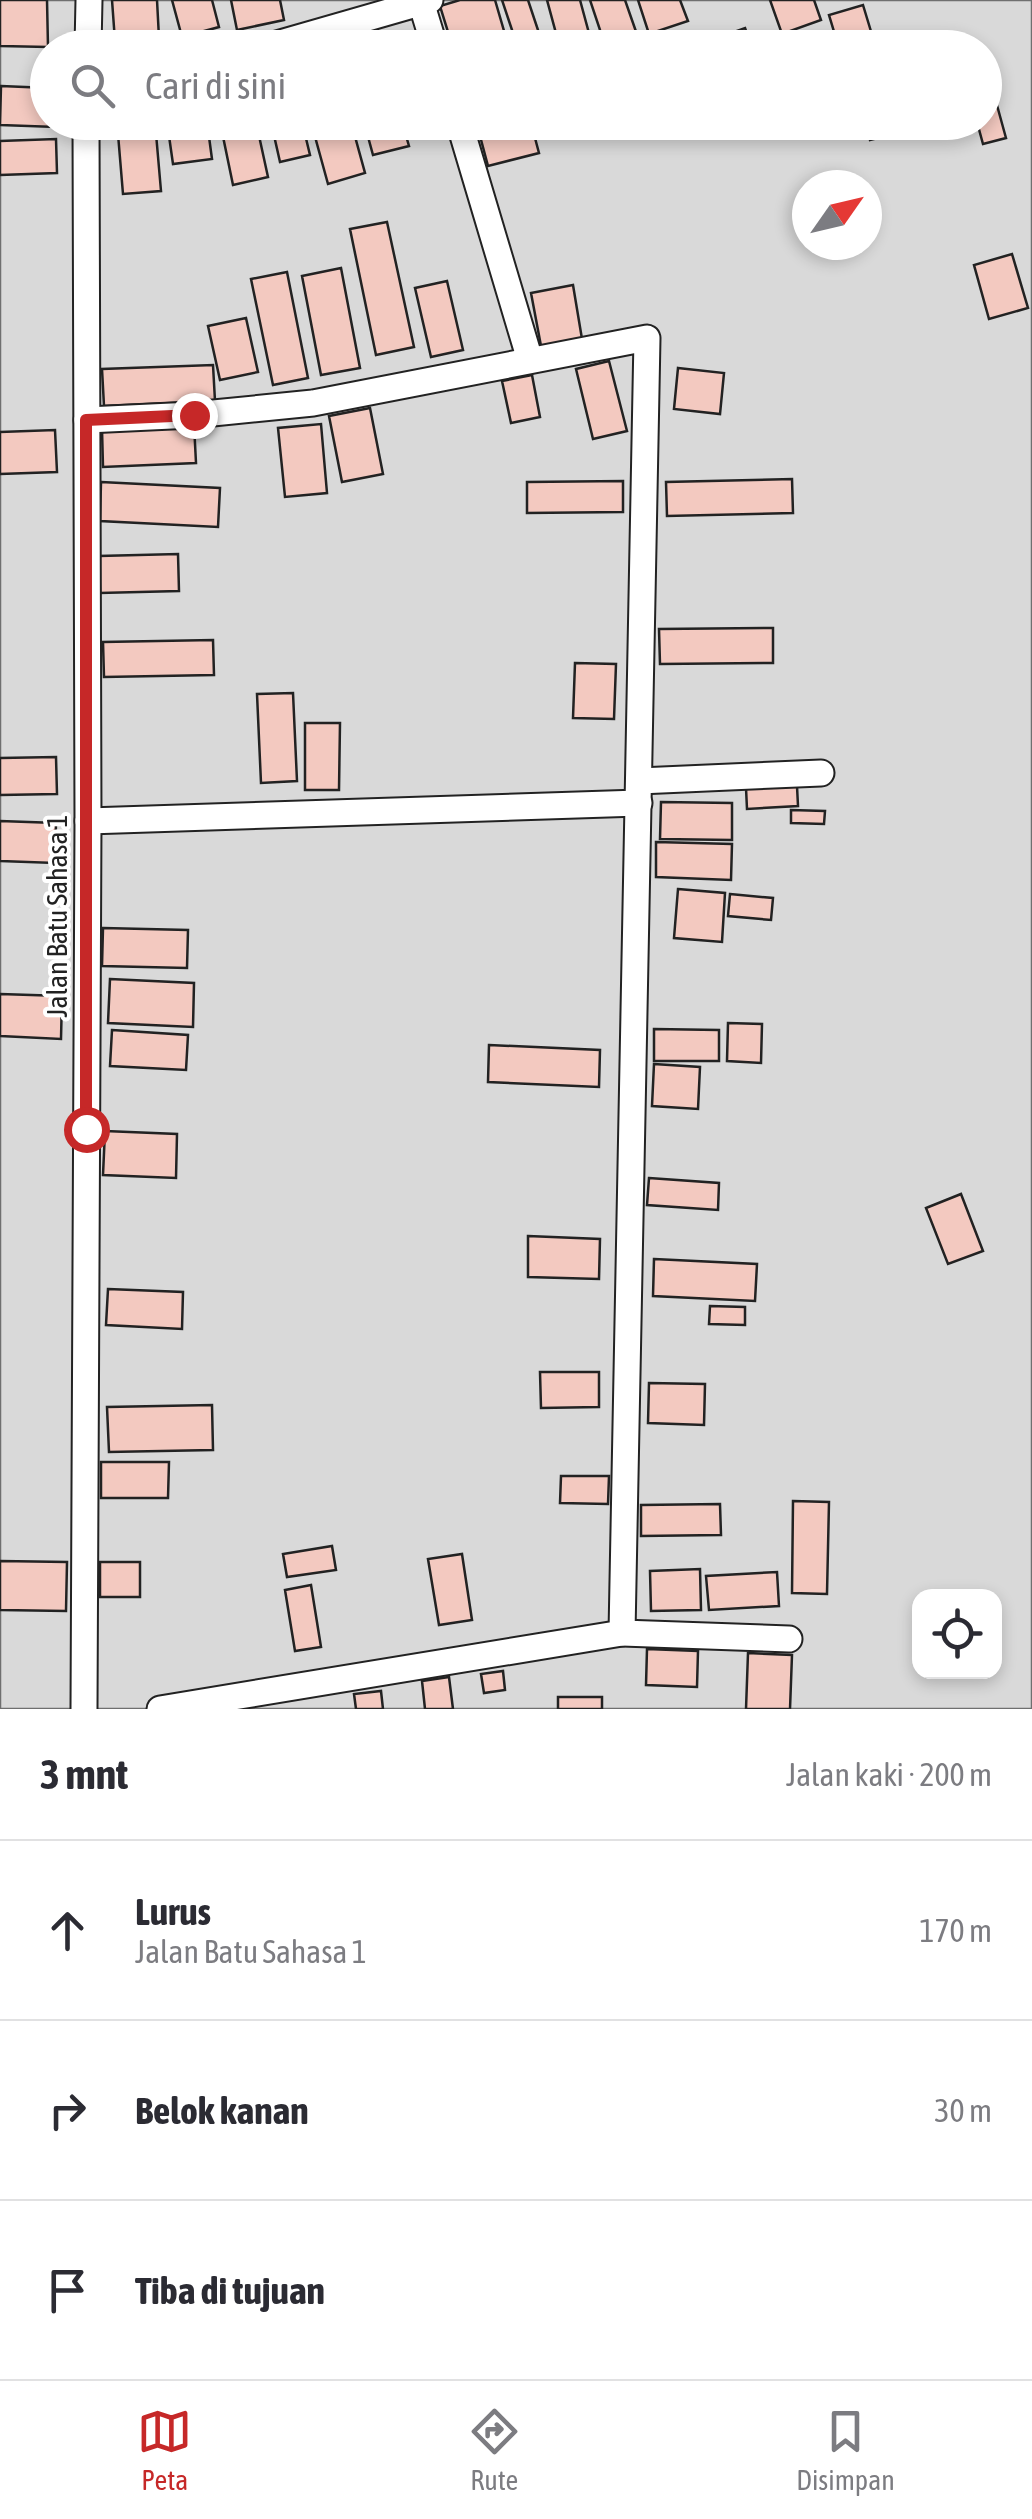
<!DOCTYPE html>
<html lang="id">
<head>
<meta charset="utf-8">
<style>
  :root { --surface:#fff; --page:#f7f7f7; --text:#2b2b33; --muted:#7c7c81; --line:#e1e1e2; --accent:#c62828 }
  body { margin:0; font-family:"Asap Condensed",sans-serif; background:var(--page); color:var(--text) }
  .controls { position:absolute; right:30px; bottom:30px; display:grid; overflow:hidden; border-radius:20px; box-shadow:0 5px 15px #0003 }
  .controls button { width:90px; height:90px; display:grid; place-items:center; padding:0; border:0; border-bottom:2px solid var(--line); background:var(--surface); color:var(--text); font:50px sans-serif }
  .compass { position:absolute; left:792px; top:170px; width:90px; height:90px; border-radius:50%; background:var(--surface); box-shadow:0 5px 15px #0003; rotate:56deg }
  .stop { position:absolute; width:30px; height:30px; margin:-22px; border:8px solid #c62828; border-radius:50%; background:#fff }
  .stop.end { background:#c62828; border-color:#fff; box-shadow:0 2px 10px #0008 }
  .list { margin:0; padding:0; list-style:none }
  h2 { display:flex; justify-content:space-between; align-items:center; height:130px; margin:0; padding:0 40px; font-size:42px }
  h2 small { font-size:32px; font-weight:400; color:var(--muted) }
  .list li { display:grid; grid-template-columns:65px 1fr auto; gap:30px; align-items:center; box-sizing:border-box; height:180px; padding:0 40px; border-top:2px solid var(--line) }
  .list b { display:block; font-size:38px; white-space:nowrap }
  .list p { margin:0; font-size:32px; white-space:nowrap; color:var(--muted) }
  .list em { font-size:32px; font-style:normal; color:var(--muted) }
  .icon { flex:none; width:55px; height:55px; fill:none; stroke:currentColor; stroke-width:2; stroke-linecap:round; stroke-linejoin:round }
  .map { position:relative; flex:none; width:1032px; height:1709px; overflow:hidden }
  .search { position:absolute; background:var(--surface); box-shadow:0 5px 15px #0003; left:30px; right:30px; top:30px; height:110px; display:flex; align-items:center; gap:25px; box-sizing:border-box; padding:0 35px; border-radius:55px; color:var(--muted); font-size:38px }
  .sheet { height:670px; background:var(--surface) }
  nav { display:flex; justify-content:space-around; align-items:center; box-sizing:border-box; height:140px; border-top:2px solid var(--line); background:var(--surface); font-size:28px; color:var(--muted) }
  nav a { display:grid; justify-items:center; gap:5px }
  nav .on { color:var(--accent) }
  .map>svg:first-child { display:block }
  .water { fill:#d9d9d9; stroke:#6f6f6f; stroke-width:2.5; fill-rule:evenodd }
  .building { fill:#f3c9c0; stroke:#222; stroke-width:2.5 }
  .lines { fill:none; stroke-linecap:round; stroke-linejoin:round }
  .street-casing { stroke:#222; stroke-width:29 }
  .street { stroke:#fff; stroke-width:25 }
  .route { stroke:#c62828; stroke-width:12 }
  .labels { text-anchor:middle; stroke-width:8; stroke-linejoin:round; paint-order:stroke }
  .street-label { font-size:28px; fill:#222; stroke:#fff }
</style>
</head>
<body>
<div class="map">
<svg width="1032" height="1709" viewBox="0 0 1032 1709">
  <rect width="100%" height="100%" fill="#fff"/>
  <path class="water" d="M0 0H1032V1709H0ZM48 48H984V122H48ZM807 185H867V245H807ZM920 1596H994V1672H920Z"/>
  <g class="building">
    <path d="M0 0H47L48 47 0 46Z"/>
    <path d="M112 0H157L159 38 115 41Z"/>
    <path d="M172 0H212L219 27 182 37Z"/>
    <path d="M231 0H280L284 20 237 30Z"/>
    <path d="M460 0H495L509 48H453L440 6Z"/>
    <path d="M502 0H528L544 48H518Z"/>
    <path d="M547 0H580L593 48H560Z"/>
    <path d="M590 0H625L640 43 626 48H606Z"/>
    <path d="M638 0H680L688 21 649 34Z"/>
    <path d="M770 0H814L821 20 782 34Z"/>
    <path d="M863 5 876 48H839L829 15Z"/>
    <path d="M376 24 383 48H345L341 33Z"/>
    <path d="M745 28 752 48H689Z"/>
    <path d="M1 86 48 88V122H56V127L0 125Z"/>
    <path d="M995 98 1006 138 983 144 977 122H984V101Z"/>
    <path d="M117 122H155L161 191 123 194Z"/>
    <path d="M167 122H207L212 159 173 164Z"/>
    <path d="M220 122H256L268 177 233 185Z"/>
    <path d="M271 122H302L310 155 280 162Z"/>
    <path d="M311 122H351L365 173 328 184Z"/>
    <path d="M364 122H402L409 146 373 155Z"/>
    <path d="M866 122H904L906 131 870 140Z"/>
    <path d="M531 123 539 153 488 166 480 136Z"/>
    <path d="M56 139 57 173 0 175V141Z"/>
    <path d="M387 222 414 347 376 355 350 229Z"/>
    <path d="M1012 254 1028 308 989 319 974 265Z"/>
    <path d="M341 268 360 368 321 375 302 276Z"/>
    <path d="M287 272 308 378 273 385 251 279Z"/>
    <path d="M447 281 463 350 431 357 415 288Z"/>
    <path d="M573 285 582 339 541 346 531 293Z"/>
    <path d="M246 318 258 372 220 380 208 326Z"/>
    <path d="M609 361 627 431 593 439 576 369Z"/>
    <path d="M213 365 215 401 104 406 102 369Z"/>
    <path d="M678 368 724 373 720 414 674 409Z"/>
    <path d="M532 375 540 417 511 423 502 381Z"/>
    <path d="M370 408 383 474 342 482 329 416Z"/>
    <path d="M194 424 196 463 103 467 102 429Z"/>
    <path d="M321 424 327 493 285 497 278 428Z"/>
    <path d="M55 430 57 472 0 474V432Z"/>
    <path d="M792 479 793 513 667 516 666 482Z"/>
    <path d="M623 481V512L527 513V482Z"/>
    <path d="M101 482 220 488 218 527 100 521Z"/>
    <path d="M178 554 179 591 100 593 99 556Z"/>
    <path d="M773 628V663L660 664 659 629Z"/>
    <path d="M213 640 214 675 104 677 103 642Z"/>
    <path d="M575 663 616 664 614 719 573 718Z"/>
    <path d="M293 693 297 781 261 783 257 694Z"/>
    <path d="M305 723H340L339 790H305Z"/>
    <path d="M56 757 57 794 0 795V758Z"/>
    <path d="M797 786 798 806 747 809 746 788Z"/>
    <path d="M661 802 732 803V840L660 839Z"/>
    <path d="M791 810 825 811 824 824 791 823Z"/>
    <path d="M0 821 56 823 55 863 0 861Z"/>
    <path d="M656 842 732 844 731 880 656 877Z"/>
    <path d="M678 889 725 893 722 942 674 938Z"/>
    <path d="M730 894 773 898 771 920 728 916Z"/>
    <path d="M103 928 188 930 187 968 102 966Z"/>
    <path d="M110 979 194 983 193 1027 108 1023Z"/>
    <path d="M0 994 62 996 61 1039 0 1036Z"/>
    <path d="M728 1023 762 1024 761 1063 727 1061Z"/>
    <path d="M654 1029 719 1030V1061H654Z"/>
    <path d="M112 1030 188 1035 186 1070 110 1066Z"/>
    <path d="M489 1045 600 1050 599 1087 488 1082Z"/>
    <path d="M654 1064 700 1067 698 1109 652 1106Z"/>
    <path d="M105 1131 177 1134 176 1178 103 1175Z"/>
    <path d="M649 1178 719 1183 718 1210 647 1205Z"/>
    <path d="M961 1194 983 1251 948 1264 926 1208Z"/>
    <path d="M528 1236 600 1239 599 1279 528 1277Z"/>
    <path d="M654 1259 757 1264 755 1301 653 1296Z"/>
    <path d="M108 1289 183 1292 182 1329 106 1325Z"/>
    <path d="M710 1306 745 1307V1325L709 1324Z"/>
    <path d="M540 1372H599V1407L541 1408Z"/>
    <path d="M649 1383 705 1384 704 1425 648 1423Z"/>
    <path d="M212 1405 213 1450 109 1452 107 1407Z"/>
    <path d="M101 1462H169L168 1498H101Z"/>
    <path d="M561 1476H609L608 1504 560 1503Z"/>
    <path d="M793 1501 829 1502 827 1594 792 1593Z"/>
    <path d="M720 1504 721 1535 641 1536V1505Z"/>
    <path d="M332 1546 336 1570 287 1577 283 1554Z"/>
    <path d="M462 1554 472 1620 439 1625 428 1559Z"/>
    <path d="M0 1561 67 1562 66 1611 0 1610Z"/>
    <rect x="100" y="1562" width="40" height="35"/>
    <path d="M700 1569 701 1610 651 1611 650 1571Z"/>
    <path d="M777 1572 779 1606 709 1610 706 1576Z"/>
    <path d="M311 1585 321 1647 295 1651 285 1590Z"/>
    <path d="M647 1649 698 1651 697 1687 646 1685Z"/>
    <path d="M748 1653 792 1655 790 1709H746Z"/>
    <path d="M503 1671 505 1690 484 1693 481 1674Z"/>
    <path d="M449 1677 453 1709H425L422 1681Z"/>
    <path d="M381 1691 383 1709H356L354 1694Z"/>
    <rect x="558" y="1697" width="44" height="12"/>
  </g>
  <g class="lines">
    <defs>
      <g id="street">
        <path d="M421 2 435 48"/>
        <path d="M88 48 89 0"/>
        <path d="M263 48 430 0"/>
        <path d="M459 122 530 360"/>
        <path d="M87 420 193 415 313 403 647 338 622 1633 160 1709"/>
        <path d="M639 781 821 773"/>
        <path d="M88 821 639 803"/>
        <path d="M622 1633 789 1639"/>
        <path d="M84 1709 88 821 86 122"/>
      </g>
    </defs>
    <use href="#street" class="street-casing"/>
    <use href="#street" class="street"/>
  </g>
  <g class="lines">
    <path class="route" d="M86 1129V420L194 415"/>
  </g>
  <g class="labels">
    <g class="street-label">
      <text transform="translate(57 916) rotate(-90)" y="10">Jalan Batu Sahasa 1</text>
    </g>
  </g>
</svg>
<div class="controls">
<button><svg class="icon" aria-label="locate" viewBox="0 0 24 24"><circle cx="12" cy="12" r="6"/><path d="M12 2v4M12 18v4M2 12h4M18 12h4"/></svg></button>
</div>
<svg class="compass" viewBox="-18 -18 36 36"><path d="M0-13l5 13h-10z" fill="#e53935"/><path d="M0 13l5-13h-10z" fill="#7c7c81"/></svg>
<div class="stop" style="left:86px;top:1129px"></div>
<div class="stop end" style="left:194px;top:415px"></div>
<div class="search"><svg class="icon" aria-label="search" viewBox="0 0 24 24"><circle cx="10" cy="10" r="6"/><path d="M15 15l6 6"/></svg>Cari di sini</div>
</div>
<section class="sheet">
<h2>3 mnt<small>Jalan kaki · 200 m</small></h2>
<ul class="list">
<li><svg class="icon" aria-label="ahead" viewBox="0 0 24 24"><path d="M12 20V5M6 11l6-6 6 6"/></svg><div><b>Lurus</b><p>Jalan Batu Sahasa 1</p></div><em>170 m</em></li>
<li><svg class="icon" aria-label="right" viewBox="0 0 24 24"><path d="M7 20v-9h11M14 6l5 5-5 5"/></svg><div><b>Belok kanan</b></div><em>30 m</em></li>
<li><svg class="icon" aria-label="arrive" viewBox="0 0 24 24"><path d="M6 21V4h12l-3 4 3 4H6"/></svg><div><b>Tiba di tujuan</b></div></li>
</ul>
</section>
<nav>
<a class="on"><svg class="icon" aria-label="map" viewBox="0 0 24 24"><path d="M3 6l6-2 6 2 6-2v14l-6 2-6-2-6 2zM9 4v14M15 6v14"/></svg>Peta</a>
<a><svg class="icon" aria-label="directions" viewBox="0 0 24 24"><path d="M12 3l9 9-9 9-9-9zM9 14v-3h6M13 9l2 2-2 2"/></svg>Rute</a>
<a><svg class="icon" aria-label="saved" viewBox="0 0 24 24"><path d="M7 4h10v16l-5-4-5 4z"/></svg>Disimpan</a>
</nav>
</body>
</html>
